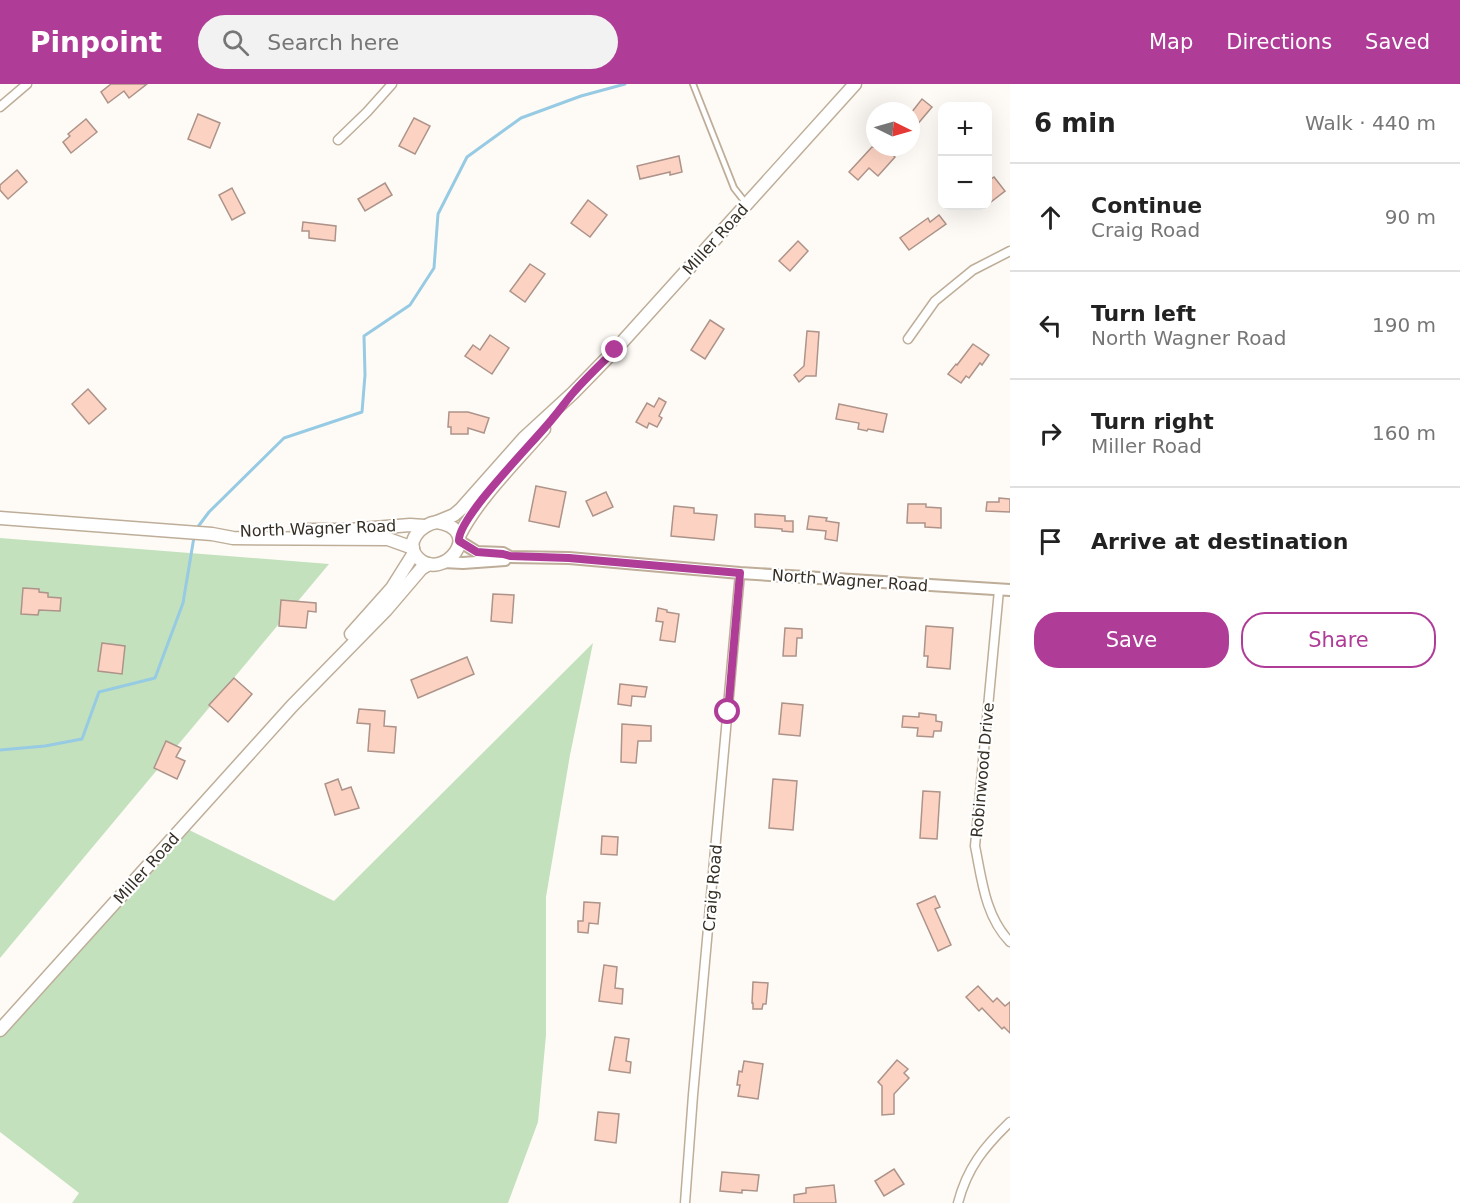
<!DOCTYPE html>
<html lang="en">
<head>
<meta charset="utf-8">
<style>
  :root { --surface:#fff; --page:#f2f2f2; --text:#222; --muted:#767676; --line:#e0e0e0; --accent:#af3d98 }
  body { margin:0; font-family:"DejaVu Sans",sans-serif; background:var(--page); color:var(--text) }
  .controls { position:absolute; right:18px; top:18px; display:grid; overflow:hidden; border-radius:12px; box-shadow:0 6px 24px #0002 }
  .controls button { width:54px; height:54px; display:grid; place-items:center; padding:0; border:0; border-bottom:2px solid var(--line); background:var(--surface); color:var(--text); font:30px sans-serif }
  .compass { position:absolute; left:866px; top:18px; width:54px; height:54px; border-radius:50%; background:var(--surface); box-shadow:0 6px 24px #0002; rotate:95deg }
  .stop { position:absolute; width:18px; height:18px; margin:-14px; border:4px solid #af3d98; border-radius:50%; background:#fff }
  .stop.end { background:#af3d98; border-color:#fff; box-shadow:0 2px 6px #0008 }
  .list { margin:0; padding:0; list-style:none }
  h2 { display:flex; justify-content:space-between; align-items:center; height:78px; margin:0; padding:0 24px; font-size:26px }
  h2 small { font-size:20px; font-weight:400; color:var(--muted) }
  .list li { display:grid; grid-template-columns:39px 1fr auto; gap:18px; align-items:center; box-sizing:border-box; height:108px; padding:0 24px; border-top:2px solid var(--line) }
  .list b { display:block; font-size:22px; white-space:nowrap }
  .list p { margin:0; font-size:20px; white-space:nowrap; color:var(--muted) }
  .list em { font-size:20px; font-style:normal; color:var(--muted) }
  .actions { display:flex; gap:12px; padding:18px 24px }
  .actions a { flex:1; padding:14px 0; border:2px solid var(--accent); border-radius:24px; text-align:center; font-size:21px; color:var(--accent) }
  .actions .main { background:var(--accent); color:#fff }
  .icon { flex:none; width:33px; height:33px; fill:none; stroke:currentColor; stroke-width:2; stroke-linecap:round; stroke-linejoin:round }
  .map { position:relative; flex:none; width:1010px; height:1119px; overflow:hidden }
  header { display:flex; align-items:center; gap:36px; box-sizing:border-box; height:84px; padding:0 30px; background:var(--accent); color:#fff }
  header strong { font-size:28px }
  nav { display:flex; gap:33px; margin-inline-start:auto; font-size:21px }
  .search { width:420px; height:54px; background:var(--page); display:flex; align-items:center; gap:15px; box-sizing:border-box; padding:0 21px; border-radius:33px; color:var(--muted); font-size:22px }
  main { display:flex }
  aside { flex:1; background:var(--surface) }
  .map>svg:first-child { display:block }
  .green { fill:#c3e1bd }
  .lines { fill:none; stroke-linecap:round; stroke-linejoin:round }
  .stream { stroke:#97cae3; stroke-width:3 }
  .building { fill:#fcd3c3; stroke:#ad9389; stroke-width:1.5 }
  .service-casing { stroke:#beae99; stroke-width:8 }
  .minor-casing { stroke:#beae99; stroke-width:11 }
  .tertiary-casing { stroke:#beae99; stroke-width:14 }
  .secondary-casing { stroke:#beae99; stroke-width:15 }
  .service { stroke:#fff; stroke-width:4.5 }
  .minor { stroke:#fff; stroke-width:8 }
  .tertiary { stroke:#fff; stroke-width:10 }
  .secondary { stroke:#fff; stroke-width:12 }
  .route { stroke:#af3d98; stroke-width:8 }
  .labels { text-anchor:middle; stroke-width:4.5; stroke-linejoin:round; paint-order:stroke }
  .street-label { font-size:16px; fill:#352f26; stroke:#fff }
</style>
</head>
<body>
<header>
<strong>Pinpoint</strong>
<div class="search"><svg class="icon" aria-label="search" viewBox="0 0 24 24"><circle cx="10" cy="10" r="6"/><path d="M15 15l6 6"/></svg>Search here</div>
<nav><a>Map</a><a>Directions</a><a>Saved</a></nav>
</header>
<main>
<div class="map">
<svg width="1010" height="1119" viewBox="0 0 1010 1119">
  <rect width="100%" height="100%" fill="#fefbf6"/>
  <g class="green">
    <path d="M0 454 329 480 0 874Z"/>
    <path d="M593 559 570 671 546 813V951L538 1038 508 1119H72L79 1109 0 1048V948L183 743 334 817Z"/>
  </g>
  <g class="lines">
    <g class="stream">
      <path d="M197 444 209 428 284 354 362 328 365 291 364 252 410 221 434 184 438 130 467 73 521 34 581 12 625 0"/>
      <path d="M0 666 45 662 82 655 99 608 155 594 183 519 194 453"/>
    </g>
  </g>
  <g class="building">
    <path d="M111 0H147L129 14 124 7 108 19 101 8Z"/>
    <path d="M922 15 932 23 916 42 911 38V29Z"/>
    <path d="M198 30 220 39 210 64 188 55Z"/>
    <path d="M414 34 430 42 415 70 399 62Z"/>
    <path d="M86 35 97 48 71 69 63 58 70 52 68 50Z"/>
    <path d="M872 63H884L895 73 878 92 869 84 858 96 849 88Z"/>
    <path d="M679 72 682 88 670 91V88L640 95 637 82Z"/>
    <path d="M17 86 27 98 8 115 0 106V101Z"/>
    <path d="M994 93 1005 107 987 121V98Z"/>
    <path d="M385 99 392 111 365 127 358 115Z"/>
    <path d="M232 104 245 129 232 136 219 111Z"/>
    <path d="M588 116 607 131 590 153 571 139Z"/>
    <path d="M939 131 946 140 909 166 900 154 928 134 930 138Z"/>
    <path d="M303 138 336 142 335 157 309 154V147H302Z"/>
    <path d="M798 157 808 167 790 187 779 177Z"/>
    <path d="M530 180 545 190 525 218 510 207Z"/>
    <path d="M710 236 724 245 705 275 691 266Z"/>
    <path d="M807 247 819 248 816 292H806L799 298 794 291 804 282Z"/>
    <path d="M490 251 509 264 492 290 465 272 473 261 480 266Z"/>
    <path d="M973 260 989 271 982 281 980 279 969 294 966 292 961 299 948 290 956 280 957 281Z"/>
    <path d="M88 305 106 325 89 340 72 320Z"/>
    <path d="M659 314 666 318 659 332 662 334 657 343 649 339 647 344 636 338 647 319 654 323Z"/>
    <path d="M839 320 887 330 883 348 868 345 867 347 858 345 859 339 836 335Z"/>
    <path d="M449 328H468L489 334 484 349 468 344V350H451V343H448Z"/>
    <path d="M536 402 566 408 559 443 529 437Z"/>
    <path d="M606 408 613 423 593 432 586 417Z"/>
    <path d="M999 414 1010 415V428L986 427 987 418H999Z"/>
    <path d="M908 420H926V423L941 424V444L925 443V439H907Z"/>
    <path d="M674 422 694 424V429L717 431 714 456 671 452Z"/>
    <path d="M755 430 785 432V437H793V448L782 447V445L755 443Z"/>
    <path d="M809 432 827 434 826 437 839 439 837 457 825 455 826 447 807 445Z"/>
    <path d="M23 504 39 505V508L48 509V513L61 514 60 527 39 526 38 531 21 530Z"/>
    <path d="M493 510 514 511 512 539 491 537Z"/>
    <path d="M281 516 316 519V528L308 527 306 544 279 542Z"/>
    <path d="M658 524 667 526V528L679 530 675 558 660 556 663 538 656 537Z"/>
    <path d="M926 542 953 544 950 585 927 583 928 572H924Z"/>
    <path d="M785 544 802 545V554H797L796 572H783Z"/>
    <path d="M102 559 125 562 122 590 98 587Z"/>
    <path d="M467 573 474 590 418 614 411 596Z"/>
    <path d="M234 594 252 610 228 638 209 621Z"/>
    <path d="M620 600 647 603 645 613 632 612 631 622 618 620Z"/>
    <path d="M782 619 803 621 800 652 779 650Z"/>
    <path d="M359 625 385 627 384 642 396 643 394 669 368 667 370 640 357 639Z"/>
    <path d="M919 629 936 631V637L942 638 941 647H934L933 653 917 652 918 644 902 643 903 632 919 633Z"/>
    <path d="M622 640 651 642V657H638L636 679 621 678Z"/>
    <path d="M166 657 181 664 176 673 185 677 177 695 154 684Z"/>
    <path d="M338 695 342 706 351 703 359 724 335 731 325 700Z"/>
    <path d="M773 695 797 697 793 746 769 744Z"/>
    <path d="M923 707 940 708 937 755 920 754Z"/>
    <path d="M602 752 618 753 617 771 601 770Z"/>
    <path d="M935 812 940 823 935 825 951 861 938 867 917 820Z"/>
    <path d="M584 818 600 819 598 840 589 839 588 849 578 848V837H583Z"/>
    <path d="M604 881 617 883 615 904 623 905 622 920 599 917Z"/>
    <path d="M753 898 768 899 766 920H763L762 925H753V919H752Z"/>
    <path d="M978 902 993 918 997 914 1005 922 1010 918V949L1004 943 1002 945 982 924 979 927 966 913Z"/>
    <path d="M615 953 629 955 626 977 631 978 630 989 609 986Z"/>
    <path d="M897 976 908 985 904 989 909 994 894 1010V1030L882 1031V1002L878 998Z"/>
    <path d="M744 977 763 980 758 1015 738 1012 740 1001H737L739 987 742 988Z"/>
    <path d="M598 1028 619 1030 616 1059 595 1056Z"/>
    <path d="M894 1085 904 1100 884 1112 875 1097Z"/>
    <path d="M722 1088 759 1091 757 1107 742 1106V1109L720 1107Z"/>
    <path d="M834 1101 836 1119H794V1111L806 1109V1104Z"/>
  </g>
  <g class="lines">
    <defs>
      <path id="service" d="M693 0 734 104 745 118"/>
      <g id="minor">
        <path d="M0 23 27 0"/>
        <path d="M338 56 367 28 392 0"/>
        <path d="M908 255 935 217 973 186 1010 167"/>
        <path d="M999 506 975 762C982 796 985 832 1010 858"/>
        <path d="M685 1119 693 1011 740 489"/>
        <path d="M958 1119C967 1084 984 1063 1010 1038"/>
      </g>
      <g id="tertiary">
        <path d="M459 457 477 468 503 469 510 473 569 474 740 489 1010 506"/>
        <path d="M443 478 463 479 505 476"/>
      </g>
      <g id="secondary">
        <path d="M0 434 212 450 233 454 388 455 413 464"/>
        <path d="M437 438 454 431 461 425 524 354 573 309 615 266 855 0"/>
        <path d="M437 438C486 446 443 499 418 474 403 459 421 440 437 438Z"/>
        <path d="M297 446H349L410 441 425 442"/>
        <path d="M459 452C479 413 515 379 544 345"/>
        <path d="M351 550 392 504 414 469"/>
        <path d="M0 946 292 622 386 526 421 485 429 480"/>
      </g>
    </defs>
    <use href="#service" class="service-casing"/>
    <use href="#minor" class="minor-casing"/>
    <use href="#tertiary" class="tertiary-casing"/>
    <use href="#secondary" class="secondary-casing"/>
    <use href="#service" class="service"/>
    <use href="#minor" class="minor"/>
    <use href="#tertiary" class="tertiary"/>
    <use href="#secondary" class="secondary"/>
  </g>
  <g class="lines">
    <path class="route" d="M615 266C601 280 586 294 573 309 566 317 560 326 553 334 536 356 457 434 459 457L477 468 503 470 510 472 569 474 740 489 728 628"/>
  </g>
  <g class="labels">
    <g class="street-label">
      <text transform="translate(715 155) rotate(-48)" y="6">Miller Road</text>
      <text transform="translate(318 444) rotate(-2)" y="6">North Wagner Road</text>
      <text transform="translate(850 496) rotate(4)" y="6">North Wagner Road</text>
      <text transform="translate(982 686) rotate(-85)" y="6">Robinwood Drive</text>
      <text transform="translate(146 784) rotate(-48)" y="6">Miller Road</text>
      <text transform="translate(712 804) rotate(-85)" y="6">Craig Road</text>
    </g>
  </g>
</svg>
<div class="controls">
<button>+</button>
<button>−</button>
</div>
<svg class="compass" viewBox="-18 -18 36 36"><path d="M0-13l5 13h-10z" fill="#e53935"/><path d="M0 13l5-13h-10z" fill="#767676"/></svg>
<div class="stop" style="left:728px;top:628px"></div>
<div class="stop end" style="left:615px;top:266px"></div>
</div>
<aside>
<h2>6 min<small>Walk · 440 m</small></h2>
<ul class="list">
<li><svg class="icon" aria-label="ahead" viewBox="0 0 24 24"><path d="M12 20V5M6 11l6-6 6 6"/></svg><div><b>Continue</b><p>Craig Road</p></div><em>90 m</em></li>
<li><svg class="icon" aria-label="left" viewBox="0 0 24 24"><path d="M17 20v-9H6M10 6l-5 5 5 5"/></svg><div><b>Turn left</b><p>North Wagner Road</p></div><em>190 m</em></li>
<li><svg class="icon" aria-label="right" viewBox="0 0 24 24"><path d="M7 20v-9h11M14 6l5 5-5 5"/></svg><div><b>Turn right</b><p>Miller Road</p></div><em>160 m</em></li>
<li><svg class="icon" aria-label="arrive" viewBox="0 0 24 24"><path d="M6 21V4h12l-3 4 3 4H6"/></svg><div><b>Arrive at destination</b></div></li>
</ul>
<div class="actions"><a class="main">Save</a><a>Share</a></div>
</aside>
</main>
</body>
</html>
